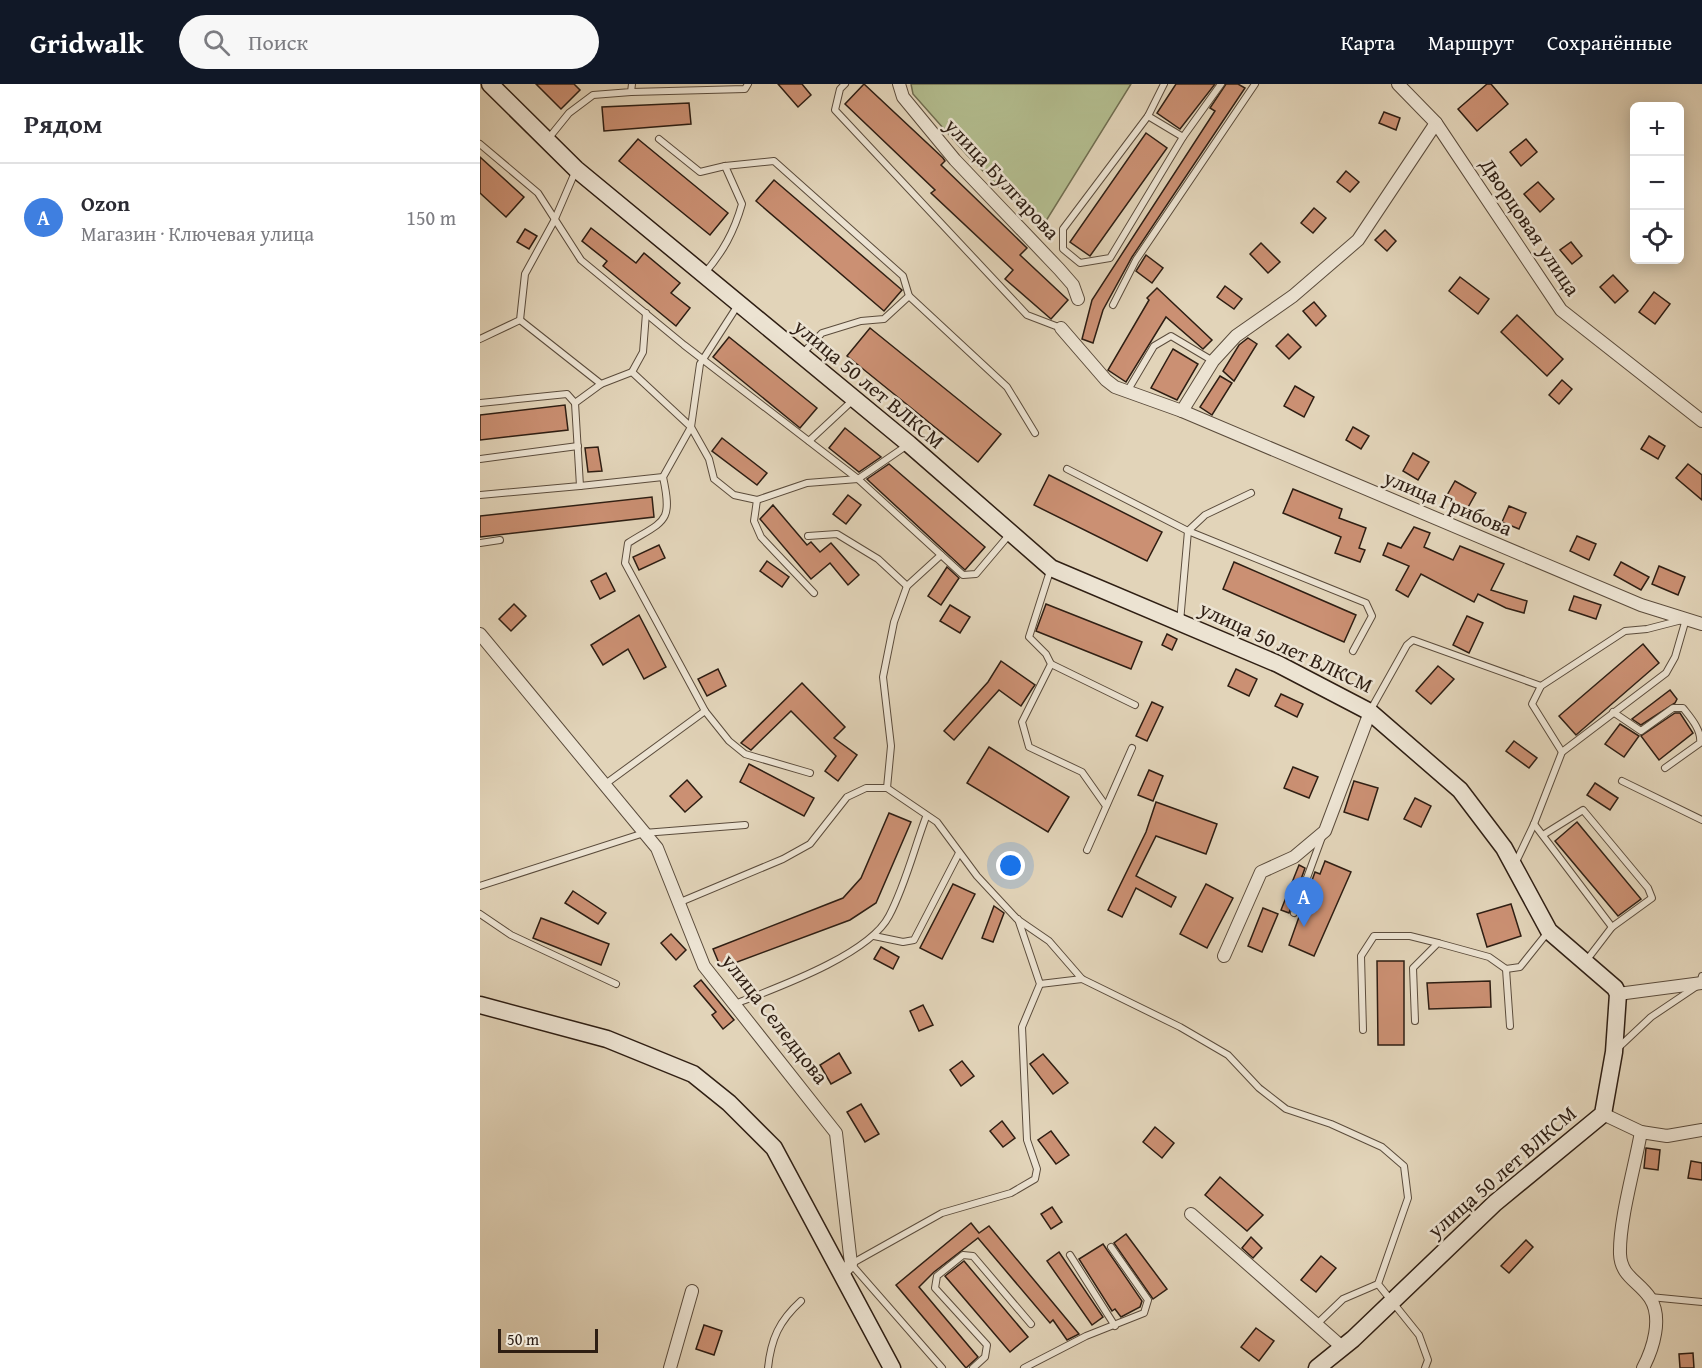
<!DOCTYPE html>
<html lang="ru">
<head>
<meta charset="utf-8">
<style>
  :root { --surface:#fff; --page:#f7f7f7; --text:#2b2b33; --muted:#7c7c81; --line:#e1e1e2; --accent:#111827 }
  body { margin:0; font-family:"Gentium Book Plus",serif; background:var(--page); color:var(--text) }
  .controls { position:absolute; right:18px; top:18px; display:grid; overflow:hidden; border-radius:9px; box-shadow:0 3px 15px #0003 }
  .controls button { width:54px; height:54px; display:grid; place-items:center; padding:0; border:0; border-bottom:2px solid var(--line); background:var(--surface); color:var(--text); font:30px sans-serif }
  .scale { position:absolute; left:18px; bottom:15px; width:100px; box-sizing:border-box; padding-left:6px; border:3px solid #2e1e13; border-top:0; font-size:16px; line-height:21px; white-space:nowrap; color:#2e1e13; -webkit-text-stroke:4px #ece3d2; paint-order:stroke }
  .you { position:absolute; left:531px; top:782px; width:21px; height:21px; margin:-15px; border:4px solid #fff; border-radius:50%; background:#1a73e8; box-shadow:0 0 0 9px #1a73e833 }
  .badge { display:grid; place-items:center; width:39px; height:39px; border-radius:50%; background:var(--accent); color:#fff; font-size:20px; font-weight:700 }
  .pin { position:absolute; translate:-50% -50px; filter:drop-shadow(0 2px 3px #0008) }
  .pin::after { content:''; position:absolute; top:32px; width:21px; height:18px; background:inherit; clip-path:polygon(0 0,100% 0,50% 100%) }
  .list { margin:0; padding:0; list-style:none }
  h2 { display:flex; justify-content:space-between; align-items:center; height:78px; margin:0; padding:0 24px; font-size:26px }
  h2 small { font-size:20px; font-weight:400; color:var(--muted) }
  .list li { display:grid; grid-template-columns:39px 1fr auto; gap:18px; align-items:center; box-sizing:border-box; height:108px; padding:0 24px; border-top:2px solid var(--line) }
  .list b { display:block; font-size:22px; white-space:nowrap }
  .list p { margin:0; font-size:20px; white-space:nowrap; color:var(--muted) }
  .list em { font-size:20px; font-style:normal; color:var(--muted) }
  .icon { flex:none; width:33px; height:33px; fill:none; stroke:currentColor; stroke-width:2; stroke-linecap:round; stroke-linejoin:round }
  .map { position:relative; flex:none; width:1222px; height:1284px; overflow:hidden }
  header { display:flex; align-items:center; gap:36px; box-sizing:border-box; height:84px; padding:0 30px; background:var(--accent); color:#fff }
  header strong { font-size:28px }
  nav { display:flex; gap:33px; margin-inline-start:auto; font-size:21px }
  .search { width:420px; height:54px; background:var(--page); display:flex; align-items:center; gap:15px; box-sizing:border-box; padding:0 21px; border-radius:33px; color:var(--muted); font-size:22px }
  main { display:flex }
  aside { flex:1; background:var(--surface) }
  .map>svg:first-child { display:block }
  .green { fill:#b3bd8f; stroke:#706e51; stroke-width:1.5 }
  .building { fill:#cb9073; stroke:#2e1e13; stroke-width:1.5 }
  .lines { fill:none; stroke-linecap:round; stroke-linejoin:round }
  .lane-casing { stroke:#5b4c3c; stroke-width:8 }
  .street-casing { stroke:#5b4c3c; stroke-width:14 }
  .secondary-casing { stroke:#2e1e13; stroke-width:19 }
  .lane { stroke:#ece3d2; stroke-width:6 }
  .street { stroke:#ece3d2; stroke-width:12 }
  .secondary { stroke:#ece3d2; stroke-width:16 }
  .labels { text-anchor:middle; stroke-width:5; stroke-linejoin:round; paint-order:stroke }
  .street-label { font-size:21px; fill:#2e1e13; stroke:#ece3d2 }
</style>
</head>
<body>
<header>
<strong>Gridwalk</strong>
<div class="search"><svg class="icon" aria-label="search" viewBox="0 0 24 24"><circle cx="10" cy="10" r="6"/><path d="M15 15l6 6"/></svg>Поиск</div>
<nav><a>Карта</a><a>Маршрут</a><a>Сохранённые</a></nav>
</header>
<main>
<aside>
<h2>Рядом<small></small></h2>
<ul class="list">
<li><span class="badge" style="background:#3f7fe0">A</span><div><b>Ozon</b><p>Магазин · Ключевая улица</p></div><em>150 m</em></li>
</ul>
</aside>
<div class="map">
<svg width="1222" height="1284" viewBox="0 0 1222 1284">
  <rect width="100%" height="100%" fill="#e2d4b9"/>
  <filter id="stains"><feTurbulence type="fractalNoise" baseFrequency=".00333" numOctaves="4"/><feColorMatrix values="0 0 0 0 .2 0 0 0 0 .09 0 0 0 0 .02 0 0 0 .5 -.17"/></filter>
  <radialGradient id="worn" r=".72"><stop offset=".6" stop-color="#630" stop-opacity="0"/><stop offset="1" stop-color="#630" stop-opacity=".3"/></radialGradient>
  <path class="green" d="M431 0H651L561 145 487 71 433 10Z"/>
  <g class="building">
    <path d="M56 0H94L100 6 81 25Z"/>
    <path d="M298 0H322L331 11 318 23Z"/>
    <path d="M384 0 463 74 465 77 461 81 547 164 540 171 588 216 571 235 525 195 533 186 451 109 455 106 365 20Z"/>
    <path d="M696 0H735L700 45 677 29Z"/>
    <path d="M746 0H758L765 4 652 173 623 226 613 259 602 255 612 216 735 27 730 24Z"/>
    <path d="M1007 0H1011L1028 20 997 47 978 25Z"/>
    <path d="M209 19 211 40 124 47 122 23Z"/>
    <path d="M904 28 920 34 916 46 899 39Z"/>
    <path d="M666 49 687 64 610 172 590 158Z"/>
    <path d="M158 55 248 129 230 151 139 77Z"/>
    <path d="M1046 55 1057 68 1041 82 1030 68Z"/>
    <path d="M0 73 44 113 26 133 0 109Z"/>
    <path d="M866 87 879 98 870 108 857 98Z"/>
    <path d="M294 96 422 206 404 227 276 117Z"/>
    <path d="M1058 98 1074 115 1060 128 1044 110Z"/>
    <path d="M834 124 846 134 833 149 821 139Z"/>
    <path d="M111 144 156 179 164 169 200 199 191 209 210 224 196 242 123 182 127 177 102 157Z"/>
    <path d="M45 145 57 152 49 165 37 158Z"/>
    <path d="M905 146 916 157 907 167 895 156Z"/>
    <path d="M1091 158 1102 172 1092 180 1080 166Z"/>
    <path d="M781 159 800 178 788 189 770 170Z"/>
    <path d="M666 171 683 184 672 199 656 187Z"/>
    <path d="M1133 191 1148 207 1135 219 1120 203Z"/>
    <path d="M980 193 1009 215 998 230 969 207Z"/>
    <path d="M745 202 762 215 754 225 737 213Z"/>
    <path d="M677 204 732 256 723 265 686 233 646 298 628 286 669 216 667 214Z"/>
    <path d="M1174 208 1190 220 1175 240 1159 228Z"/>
    <path d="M834 218 846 232 836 242 823 227Z"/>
    <path d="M1037 231 1083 275 1067 292 1021 248Z"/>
    <path d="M390 244 521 350 498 378 367 272Z"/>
    <path d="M808 250 821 263 809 275 796 262Z"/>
    <path d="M249 253 337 324 320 344 233 273Z"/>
    <path d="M768 254 777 260 754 297 743 287 759 261Z"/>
    <path d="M693 265 718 280 697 316 671 304Z"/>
    <path d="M740 292 752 299 732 331 720 323Z"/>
    <path d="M1082 296 1092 305 1079 320 1069 311Z"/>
    <path d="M815 302 834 313 824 333 804 322Z"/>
    <path d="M85 321 88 346 0 356V331Z"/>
    <path d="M873 343 889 352 881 365 866 356Z"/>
    <path d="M365 344 401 373 379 388 349 364Z"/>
    <path d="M1169 352 1185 362 1178 375 1161 365Z"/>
    <path d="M242 354 287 389 277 401 232 367Z"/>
    <path d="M118 363 122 387 108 388 105 364Z"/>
    <path d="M933 369 949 378 938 396 923 387Z"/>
    <path d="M409 380 505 463 485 486 390 398 387 395Z"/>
    <path d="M1208 380 1222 391V416L1196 394Z"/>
    <path d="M569 391 682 448 667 477 554 421Z"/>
    <path d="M975 397 996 409 987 425 966 413Z"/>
    <path d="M813 405 862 425 859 434 886 444 879 464 885 466 880 478 855 469 861 453 803 429Z"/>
    <path d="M368 411 381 421 366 440 353 430Z"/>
    <path d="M172 413 174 433 0 453V432Z"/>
    <path d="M293 421 327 461 331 458 340 468 351 459 379 491 368 501 350 479 331 495 280 435Z"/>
    <path d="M1029 422 1046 429 1039 445 1022 438Z"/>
    <path d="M934 443 950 449 944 463 973 476 980 462 1024 480 1011 506 1047 517 1044 529 1026 524 998 510 994 518 941 490 928 513 916 506 929 482 903 471 908 459 921 464Z"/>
    <path d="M1097 452 1116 460 1109 476 1090 467Z"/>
    <path d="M179 461 185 474 159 486 153 473Z"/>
    <path d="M287 477 309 493 302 503 280 487Z"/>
    <path d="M754 478 876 531 864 558 743 505Z"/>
    <path d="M1141 478 1169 493 1161 506 1134 491Z"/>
    <path d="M1179 482 1205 493 1198 511 1172 500Z"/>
    <path d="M467 483 479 494 461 521 448 512Z"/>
    <path d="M126 489 135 507 120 515 111 497Z"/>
    <path d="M1094 512 1121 521 1116 535 1089 526Z"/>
    <path d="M34 520 46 532 31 547 19 535Z"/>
    <path d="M566 520 662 558 651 585 556 547Z"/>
    <path d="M470 521 490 533 480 549 460 537Z"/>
    <path d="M159 531 186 583 164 595 148 565 123 581 111 561Z"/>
    <path d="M987 532 1003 539 989 569 973 561Z"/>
    <path d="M687 550 697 555 692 566 682 561Z"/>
    <path d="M1163 560 1179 579 1096 651 1079 632Z"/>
    <path d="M521 577 555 601 552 605 541 622 519 606 474 656 464 647 508 598Z"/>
    <path d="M958 582 974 595 951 620 936 607Z"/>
    <path d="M238 585 246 602 227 612 218 595Z"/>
    <path d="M756 585 777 595 769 612 748 602Z"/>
    <path d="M322 599 365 643 354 654 377 671 358 697 345 687 356 672 311 627 271 666 261 659Z"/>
    <path d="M1190 606 1197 615 1195 619 1161 641 1152 635Z"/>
    <path d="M801 610 823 620 817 633 795 622Z"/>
    <path d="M672 618 683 623 667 657 656 652Z"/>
    <path d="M1195 629H1200L1213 649 1179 676 1161 652Z"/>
    <path d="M1140 640 1159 652 1144 673 1125 660Z"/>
    <path d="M1034 657 1057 674 1049 684 1026 667Z"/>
    <path d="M509 663 589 713 568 748 487 699Z"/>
    <path d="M269 680 334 714 324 732 260 698Z"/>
    <path d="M813 683 838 693 829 714 804 704Z"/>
    <path d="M669 686 683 692 673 717 658 711Z"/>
    <path d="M207 696 222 713 205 728 190 712Z"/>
    <path d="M874 697 898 704 888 736 864 728Z"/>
    <path d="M1115 699 1138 714 1130 726 1107 711Z"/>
    <path d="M935 714 951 722 941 743 924 735Z"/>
    <path d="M676 718 737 740 726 770 676 752 656 792 696 813 691 823 656 804 642 833 628 826 666 748Z"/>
    <path d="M409 729 431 738 396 819 370 836 241 884 233 865 363 814 381 794Z"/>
    <path d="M1097 738 1161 815 1138 832 1075 757Z"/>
    <path d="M845 777 871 788 834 872 809 861 835 788 840 790Z"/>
    <path d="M819 781 825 784 809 829 801 826Z"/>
    <path d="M473 800 495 810 462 875 440 864Z"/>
    <path d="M726 800 753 814 727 864 700 850Z"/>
    <path d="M93 807 126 829 118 840 85 819Z"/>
    <path d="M1031 820 1041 852 1007 863 997 830Z"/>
    <path d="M514 822 524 829 513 858 502 854Z"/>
    <path d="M783 824 798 830 782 868 768 862Z"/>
    <path d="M61 834 129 860 121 881 53 854Z"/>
    <path d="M191 850 206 866 196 876 181 859Z"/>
    <path d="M401 863 419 873 413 885 394 875Z"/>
    <path d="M897 877H924V961H898Z"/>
    <path d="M221 896 254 936 243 945 232 931 236 928 214 902Z"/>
    <path d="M1010 897 1011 923 949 925 947 899Z"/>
    <path d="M443 921 453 941 439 947 430 927Z"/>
    <path d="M359 969 371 989 351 1000 340 981Z"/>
    <path d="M563 970 588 999 573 1010 550 980Z"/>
    <path d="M482 977 494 992 481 1002 470 986Z"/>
    <path d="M381 1020 399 1050 385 1058 367 1028Z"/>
    <path d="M522 1037 535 1054 523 1063 510 1047Z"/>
    <path d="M675 1043 694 1059 682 1074 663 1058Z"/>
    <path d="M571 1047 589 1071 576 1080 558 1056Z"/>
    <path d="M1166 1064 1180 1066 1178 1086 1164 1084Z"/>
    <path d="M1211 1077 1222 1079V1096L1208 1094Z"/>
    <path d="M740 1093 783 1131 767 1147 725 1111Z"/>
    <path d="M572 1123 582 1138 571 1145 561 1130Z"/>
    <path d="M491 1139 499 1149 509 1142 599 1250 587 1256 573 1236 570 1239 498 1154 454 1188 439 1203 498 1273 486 1284 416 1201Z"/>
    <path d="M646 1150 687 1205 673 1215 634 1159Z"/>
    <path d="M771 1153 782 1164 773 1174 762 1164Z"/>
    <path d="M1046 1156 1053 1163 1029 1189 1021 1182Z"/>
    <path d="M623 1160 662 1217 660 1223 641 1233 635 1225 632 1227 599 1175Z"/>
    <path d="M579 1168 623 1233 612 1241 567 1177Z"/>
    <path d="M841 1172 856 1184 836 1208 821 1196Z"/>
    <path d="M484 1177 548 1253 530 1268 465 1192Z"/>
    <path d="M224 1241 242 1247 234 1271 216 1265Z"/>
    <path d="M776 1244 794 1257 779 1277 761 1263Z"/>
    <path d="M1213 1269 1214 1284H1200L1199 1270Z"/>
  </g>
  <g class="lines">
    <defs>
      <g id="lane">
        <path d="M365 0 360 5 355 26 547 231 581 244"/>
        <path d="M684 0 668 32 583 145V165L600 179 630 174 703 53 741 0"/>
        <path d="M151 8 265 5 268 0"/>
        <path d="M668 32 703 53"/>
        <path d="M68 55 89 29 113 11 151 8 152 0"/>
        <path d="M179 55 220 88 245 82 294 77 423 192 429 212 527 303 555 349"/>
        <path d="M0 60 58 109 101 176 204 261 378 395 483 491 496 490 529 451"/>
        <path d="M224 190C243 168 254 148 262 120L245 82"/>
        <path d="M258 221 220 280 211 343 229 375 234 395 254 411 277 416 327 399 378 395 429 360"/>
        <path d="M633 221 656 176 775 0"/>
        <path d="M40 236 121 300"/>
        <path d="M0 255 40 236 45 190 74 137 96 86"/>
        <path d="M321 271 342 249 381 237 404 235 429 212"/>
        <path d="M152 288 163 268 166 229"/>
        <path d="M648 306 674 262 691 252 733 277"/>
        <path d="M0 319 87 310 95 319"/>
        <path d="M329 357 373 316"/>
        <path d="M0 375 98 362"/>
        <path d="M587 385 708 447 886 519 892 532 873 567"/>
        <path d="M100 402 183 393"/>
        <path d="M0 411 100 402 95 319 121 300 152 288 211 343 183 393C193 439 185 436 148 459L145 479 225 627 124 701"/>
        <path d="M277 416 274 437 281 453 334 509"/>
        <path d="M328 452 357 450 398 475 427 502"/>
        <path d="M0 459 20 456"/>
        <path d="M570 487 549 553 566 570 571 580 542 638 549 663 602 688 626 722"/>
        <path d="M700 538 708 447 725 431 771 409"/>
        <path d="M571 580 655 621"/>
        <path d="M225 627 249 657 265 670 330 689"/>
        <path d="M890 627 927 561 933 556 1061 602"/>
        <path d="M1133 628 1161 647 1193 624H1203C1210 633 1222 646 1220 659L1185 684"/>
        <path d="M1082 668 1052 620 1061 602 1145 547 1167 545 1202 536"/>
        <path d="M1142 697 1222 736"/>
        <path d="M407 704 411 662 403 593 414 538 427 502 461 471"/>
        <path d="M1054 740 1132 843"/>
        <path d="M1063 751 1103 726 1168 804 1172 814 1132 843 1106 877"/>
        <path d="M607 766 652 664"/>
        <path d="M1035 780 1054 740 1082 668 1186 589 1195 573 1206 535"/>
        <path d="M0 802 164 749 265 741"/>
        <path d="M198 819 303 775 330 760 367 713 386 704H407L457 738 497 792 537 835 569 857 602 895 700 943 748 971 779 1004 806 1025 851 1040 902 1063 924 1082 928 1114 898 1200 939 1251 948 1276 945 1284"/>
        <path d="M814 829 842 753"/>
        <path d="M0 830 31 851 136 900"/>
        <path d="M394 852 423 858 434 856 479 769"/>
        <path d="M1026 885 1030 942"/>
        <path d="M560 900 602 895"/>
        <path d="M255 920C296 904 389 871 409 832 425 802 434 765 446 733"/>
        <path d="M935 937 933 884 958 859 1009 873 1026 885 1040 883 1068 848"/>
        <path d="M883 946 881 872 894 852H930L958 859"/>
        <path d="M1138 964 1171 933 1220 900 1222 892"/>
        <path d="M590 1171 635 1242"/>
        <path d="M1170 1213 1222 1218"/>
        <path d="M838 1239 863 1215 898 1200"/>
        <path d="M288 1284C291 1255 299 1237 321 1217"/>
        <path d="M462 1284 371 1180 462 1129 531 1109 555 1095 557 1085 547 1056 542 943 560 900 538 835"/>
        <path d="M493 1284 505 1273 507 1261 455 1204 457 1192 483 1171 493 1172 551 1240"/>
        <path d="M544 1284 606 1252 664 1229 668 1216 631 1163"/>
      </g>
      <g id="street">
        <path d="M419 0 423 13 475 76 579 185 593 201 598 215"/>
        <path d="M918 0 956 39 1081 226 1222 337"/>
        <path d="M581 244 626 296 635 303 702 327 733 277 756 252 813 212 878 156 956 39"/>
        <path d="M702 327 1161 521 1222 540"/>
        <path d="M0 550 177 764 224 882 356 1049 371 1180 362 1190"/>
        <path d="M744 872 781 788 814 773 845 747 890 628"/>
        <path d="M1138 910 1222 899"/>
        <path d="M1123 1030 1161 1048 1187 1052 1222 1046"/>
        <path d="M1161 1048C1155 1082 1139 1137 1140 1170 1141 1193 1159 1197 1170 1214 1183 1234 1173 1265 1163 1284"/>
        <path d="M711 1130 862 1263"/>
        <path d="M190 1284 212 1207"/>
      </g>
      <g id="secondary">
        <path d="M10 0 96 85 429 360 571 484 798 580 890 628 980 706 1024 764 1069 847 1135 904 1138 910 1134 968 1123 1030 1015 1119 873 1255 837 1284"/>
        <path d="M0 921 127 955 213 990 249 1019 294 1064 412 1284"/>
      </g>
    </defs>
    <use href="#lane" class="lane-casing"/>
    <use href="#street" class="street-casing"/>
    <use href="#secondary" class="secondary-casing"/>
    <use href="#lane" class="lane"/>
    <use href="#street" class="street"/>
    <use href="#secondary" class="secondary"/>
  </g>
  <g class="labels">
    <g class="street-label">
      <text transform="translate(522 95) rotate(47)" y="7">улица Булгарова</text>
      <text transform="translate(1050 143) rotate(56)" y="7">Дворцовая улица</text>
      <text transform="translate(389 300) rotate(40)" y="7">улица 50 лет ВЛКСМ</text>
      <text transform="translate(968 419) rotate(23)" y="7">улица Грибова</text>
      <text transform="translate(806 563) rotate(25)" y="7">улица 50 лет ВЛКСМ</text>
      <text transform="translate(295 935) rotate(52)" y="7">улица Селедцова</text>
      <text transform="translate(1022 1088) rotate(-41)" y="7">улица 50 лет ВЛКСМ</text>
    </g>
  </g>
  <rect width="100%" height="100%" filter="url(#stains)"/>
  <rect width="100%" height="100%" fill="url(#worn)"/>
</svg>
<div class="controls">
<button>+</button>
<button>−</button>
<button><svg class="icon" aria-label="locate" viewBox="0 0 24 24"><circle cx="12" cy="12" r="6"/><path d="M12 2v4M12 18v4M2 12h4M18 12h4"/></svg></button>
</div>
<div class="scale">50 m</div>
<div class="you"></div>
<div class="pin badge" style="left:824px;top:843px;background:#3f7fe0">A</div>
</div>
</main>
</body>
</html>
